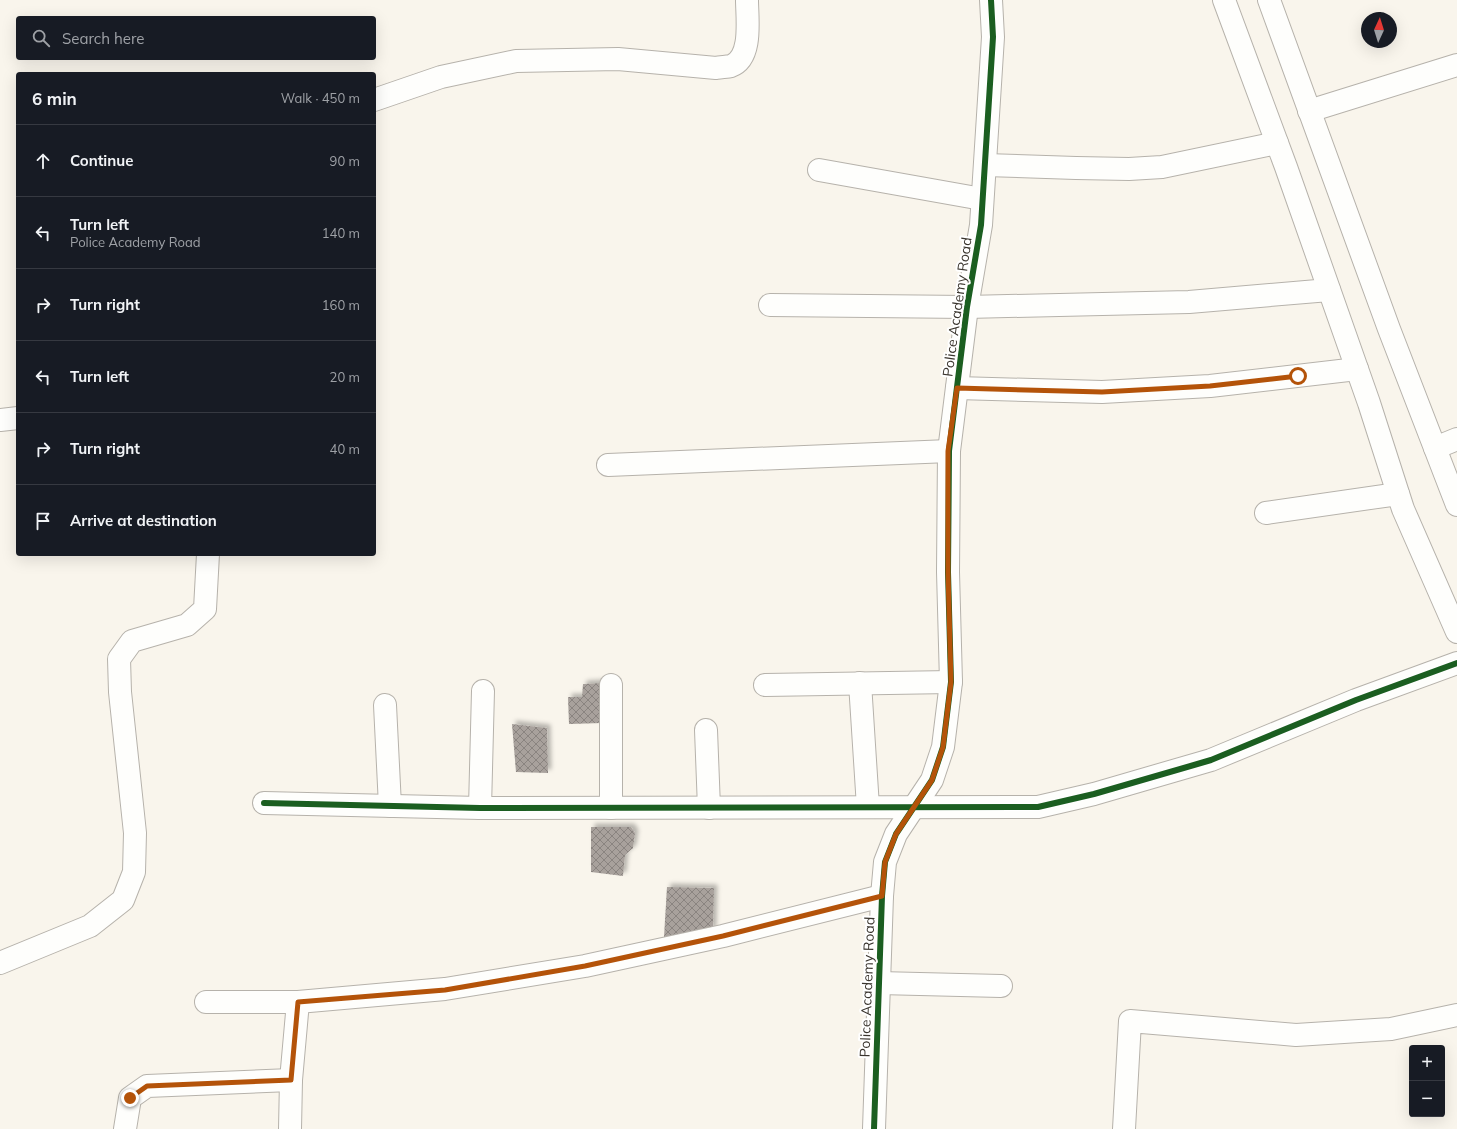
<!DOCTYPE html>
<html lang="en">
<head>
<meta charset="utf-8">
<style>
  :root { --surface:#171b24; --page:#242831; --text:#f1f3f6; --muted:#9ea1a6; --line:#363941 }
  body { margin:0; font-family:Mulish,sans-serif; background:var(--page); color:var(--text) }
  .controls { position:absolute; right:12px; bottom:12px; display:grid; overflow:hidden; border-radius:4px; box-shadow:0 4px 16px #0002 }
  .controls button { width:36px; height:36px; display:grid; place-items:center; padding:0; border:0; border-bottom:1px solid var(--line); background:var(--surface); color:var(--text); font:20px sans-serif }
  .compass { position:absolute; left:1361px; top:12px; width:36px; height:36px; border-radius:50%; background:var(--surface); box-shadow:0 4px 16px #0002; rotate:4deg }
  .stop { position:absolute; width:12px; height:12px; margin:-9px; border:3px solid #b45309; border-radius:50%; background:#fff }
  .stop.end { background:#b45309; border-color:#fff; box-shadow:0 1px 4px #0008 }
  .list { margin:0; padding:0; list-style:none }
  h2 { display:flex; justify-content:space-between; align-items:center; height:52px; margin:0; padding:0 16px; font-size:17px }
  h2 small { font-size:13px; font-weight:400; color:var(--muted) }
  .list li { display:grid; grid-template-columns:26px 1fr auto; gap:12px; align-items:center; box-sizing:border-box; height:72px; padding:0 16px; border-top:1px solid var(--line) }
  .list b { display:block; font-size:15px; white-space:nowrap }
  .list p { margin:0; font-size:13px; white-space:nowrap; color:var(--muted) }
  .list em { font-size:13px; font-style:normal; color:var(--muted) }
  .icon { flex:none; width:22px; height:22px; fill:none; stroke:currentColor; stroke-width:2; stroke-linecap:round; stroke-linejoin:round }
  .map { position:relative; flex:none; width:1457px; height:1129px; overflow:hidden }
  .search { position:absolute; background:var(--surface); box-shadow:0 4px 16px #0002; left:16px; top:16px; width:360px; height:44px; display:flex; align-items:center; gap:10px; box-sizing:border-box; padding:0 14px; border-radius:4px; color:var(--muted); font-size:15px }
  .panel { position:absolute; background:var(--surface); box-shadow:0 4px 16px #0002; left:16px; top:72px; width:360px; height:484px; border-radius:4px }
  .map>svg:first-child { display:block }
  .building { fill:url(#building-cross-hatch); filter:url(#shadow) }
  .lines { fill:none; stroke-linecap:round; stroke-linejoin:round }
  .minor-casing { stroke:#b6b2ab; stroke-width:24 }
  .minor { stroke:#fefefc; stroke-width:22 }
  .cycleway-casing { stroke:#fff; stroke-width:8 }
  .cycleway { stroke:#1b5e20; stroke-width:6 }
  .route { stroke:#b45309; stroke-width:5 }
  .labels { text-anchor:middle; stroke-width:4; stroke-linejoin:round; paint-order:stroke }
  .street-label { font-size:14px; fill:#3a352e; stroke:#fff }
</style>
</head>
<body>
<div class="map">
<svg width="1457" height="1129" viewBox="0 0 1457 1129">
  <defs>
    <pattern id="building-cross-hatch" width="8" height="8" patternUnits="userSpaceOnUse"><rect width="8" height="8" fill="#a8a19c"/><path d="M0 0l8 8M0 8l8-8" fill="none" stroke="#8a8480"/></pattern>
    <filter id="shadow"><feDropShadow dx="3.5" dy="-3.5" stdDeviation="2" flood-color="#0004"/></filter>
  </defs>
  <rect width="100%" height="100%" fill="#f9f5ec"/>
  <g class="building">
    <path d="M602 683V723L569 724 568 697H582L583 684Z"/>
    <path d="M512 724 547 728 548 773 516 772Z"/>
    <path d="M591 827H631L635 833 633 848 625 855 623 876 591 872Z"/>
    <path d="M667 887 714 888 713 931 664 937Z"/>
  </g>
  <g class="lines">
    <defs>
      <g id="minor">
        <path d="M1224 0 1286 167 1369 403 1403 509 1457 632"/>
        <path d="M1269 0 1389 329 1457 505"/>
        <path d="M374 100 441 77 516 61 618 59 716 68C721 67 727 67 731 66 753 58 747 18 747 0"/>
        <path d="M1309 111 1457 65"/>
        <path d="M985 165 1076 168 1129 169 1162 167 1277 143"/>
        <path d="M819 170 982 199"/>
        <path d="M770 305 967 307 1189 302 1329 290"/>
        <path d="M957 388 1102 392 1210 386 1357 369"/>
        <path d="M0 420 18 418"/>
        <path d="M1435 448 1457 439"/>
        <path d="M608 465 949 451"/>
        <path d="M1266 513 1398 494"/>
        <path d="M860 683 868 807"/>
        <path d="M611 685V808"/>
        <path d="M765 685 951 682"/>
        <path d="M385 705 390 806"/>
        <path d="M706 730 709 808"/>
        <path d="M264 803 480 808 1038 807 1094 794 1211 760 1356 700 1457 663"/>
        <path d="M480 808 483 691"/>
        <path d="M0 963 90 926 123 900 134 872 135 833 120 692 119 659 132 641 187 625 205 609 208 554"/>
        <path d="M879 983 1001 986"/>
        <path d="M206 1002H298"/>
        <path d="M125 1129 130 1098 147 1086 291 1080"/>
        <path d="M290 1129 291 1080 298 1002 445 989 585 966 723 936 882 896"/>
        <path d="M874 1129 882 896 885 862 896 834 932 780 943 747 951 682 948 572 949 451 967 307 981 225 993 37 991 0"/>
        <path d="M1124 1129 1130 1021 1296 1035 1391 1029 1457 1015"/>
      </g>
    </defs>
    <use href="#minor" class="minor-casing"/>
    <use href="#minor" class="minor"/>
    <defs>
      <g id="cycleway">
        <path d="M264 803 480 808 1038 807 1094 794 1211 760 1356 700 1457 663"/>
        <path d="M874 1129 882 896 885 862 896 834 932 780 943 747 951 682 948 572 949 451 967 307 981 225 993 37 991 0"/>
      </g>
    </defs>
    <use href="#cycleway" class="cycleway-casing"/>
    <use href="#cycleway" class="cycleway"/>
  </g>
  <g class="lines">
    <path class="route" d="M130 1098 147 1086 291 1080 298 1002 445 990 585 966 723 936 882 896 885 862 896 834 932 780 943 747 951 682 948 572V451L957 388 1102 392 1210 386 1298 376"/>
  </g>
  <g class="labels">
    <g class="street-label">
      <text transform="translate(957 307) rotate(-82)" y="5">Police Academy Road</text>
      <text transform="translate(867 987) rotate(-88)" y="5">Police Academy Road</text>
    </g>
  </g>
</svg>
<div class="controls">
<button>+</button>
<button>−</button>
</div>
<svg class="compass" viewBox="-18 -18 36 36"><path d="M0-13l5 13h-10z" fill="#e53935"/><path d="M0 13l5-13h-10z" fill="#9ea1a6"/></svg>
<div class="stop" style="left:1298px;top:376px"></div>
<div class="stop end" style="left:130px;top:1098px"></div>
<div class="search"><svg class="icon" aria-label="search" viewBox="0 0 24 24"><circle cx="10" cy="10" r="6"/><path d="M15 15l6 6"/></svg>Search here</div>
<section class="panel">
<h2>6 min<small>Walk · 450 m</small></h2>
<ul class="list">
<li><svg class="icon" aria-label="ahead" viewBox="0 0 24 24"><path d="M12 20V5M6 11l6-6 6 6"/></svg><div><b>Continue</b></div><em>90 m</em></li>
<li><svg class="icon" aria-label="left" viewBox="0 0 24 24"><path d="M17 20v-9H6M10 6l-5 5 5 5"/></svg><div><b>Turn left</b><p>Police Academy Road</p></div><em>140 m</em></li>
<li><svg class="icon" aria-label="right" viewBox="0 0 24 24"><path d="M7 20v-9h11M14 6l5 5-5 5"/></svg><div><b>Turn right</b></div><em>160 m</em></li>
<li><svg class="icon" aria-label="left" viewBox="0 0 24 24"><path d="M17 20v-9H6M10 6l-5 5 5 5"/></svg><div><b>Turn left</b></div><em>20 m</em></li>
<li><svg class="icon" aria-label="right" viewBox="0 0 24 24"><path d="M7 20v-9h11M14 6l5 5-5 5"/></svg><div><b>Turn right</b></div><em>40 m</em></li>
<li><svg class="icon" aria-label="arrive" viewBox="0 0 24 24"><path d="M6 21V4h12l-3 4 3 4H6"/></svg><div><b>Arrive at destination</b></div></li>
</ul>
</section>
</div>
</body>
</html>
